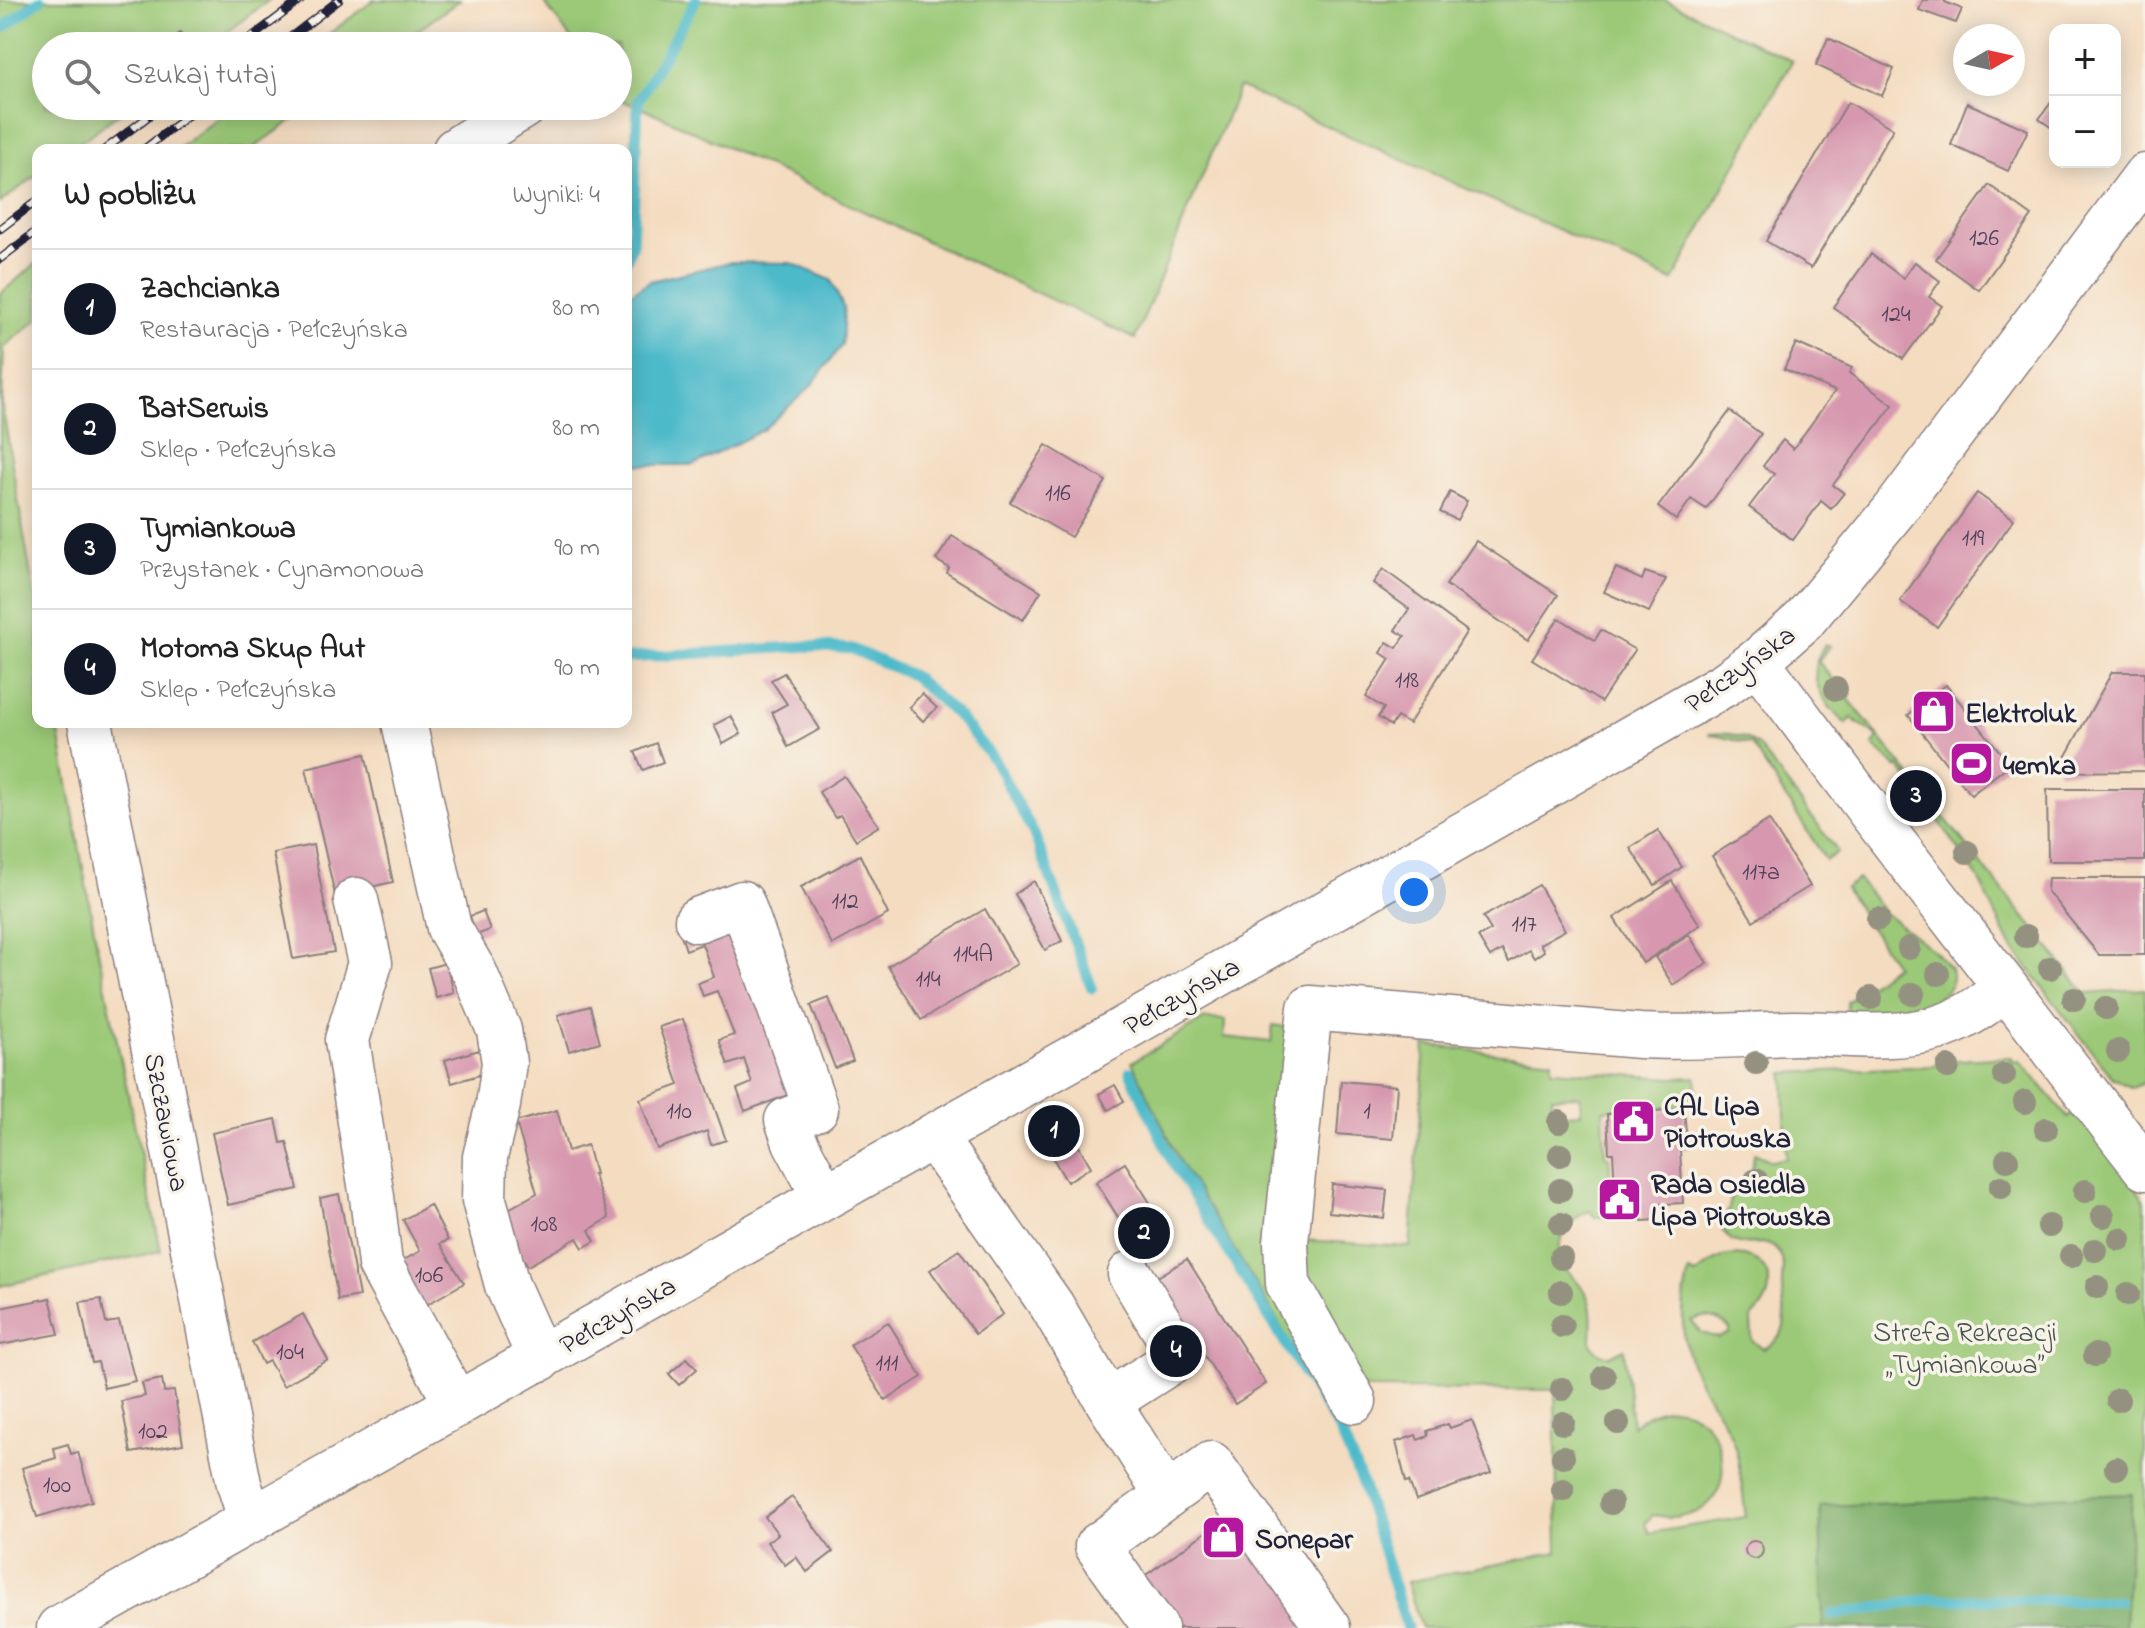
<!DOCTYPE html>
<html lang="pl">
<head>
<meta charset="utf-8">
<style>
  :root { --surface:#fff; --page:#f2f2f2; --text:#222; --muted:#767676; --line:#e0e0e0; --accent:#111827 }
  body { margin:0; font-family:"Indie Flower",sans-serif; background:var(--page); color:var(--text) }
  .controls { position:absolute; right:24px; top:24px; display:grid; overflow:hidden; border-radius:16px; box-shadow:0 4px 20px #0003 }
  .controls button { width:72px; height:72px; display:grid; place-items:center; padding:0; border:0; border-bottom:2px solid var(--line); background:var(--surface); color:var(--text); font:40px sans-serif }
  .compass { position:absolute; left:1953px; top:24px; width:72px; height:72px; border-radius:50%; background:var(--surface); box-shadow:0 4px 20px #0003; rotate:81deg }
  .you { position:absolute; left:1414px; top:892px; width:28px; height:28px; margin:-20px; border:6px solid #fff; border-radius:50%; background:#1a73e8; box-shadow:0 0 0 12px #1a73e833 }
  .badge { display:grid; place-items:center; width:52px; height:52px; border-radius:50%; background:var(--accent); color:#fff; font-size:26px; font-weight:700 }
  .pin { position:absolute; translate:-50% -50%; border:4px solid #fff; box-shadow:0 2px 8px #0006 }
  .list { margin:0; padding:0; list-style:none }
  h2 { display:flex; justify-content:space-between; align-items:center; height:104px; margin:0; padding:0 32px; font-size:34px }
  h2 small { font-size:26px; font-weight:400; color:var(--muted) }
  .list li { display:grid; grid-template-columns:52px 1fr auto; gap:24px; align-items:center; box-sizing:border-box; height:120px; padding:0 32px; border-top:2px solid var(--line) }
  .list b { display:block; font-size:30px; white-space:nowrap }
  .list p { margin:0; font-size:26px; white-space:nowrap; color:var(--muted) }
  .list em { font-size:26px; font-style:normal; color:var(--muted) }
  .icon { flex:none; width:44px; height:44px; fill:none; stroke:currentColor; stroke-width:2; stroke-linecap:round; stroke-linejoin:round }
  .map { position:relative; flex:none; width:2145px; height:1628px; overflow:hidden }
  .search { position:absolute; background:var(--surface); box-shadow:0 4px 20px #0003; left:32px; top:32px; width:600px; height:88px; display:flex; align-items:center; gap:20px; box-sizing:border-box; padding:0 28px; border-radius:44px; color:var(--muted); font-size:30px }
  .panel { position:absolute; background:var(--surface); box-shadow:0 4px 20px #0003; left:32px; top:144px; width:600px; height:584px; border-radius:16px }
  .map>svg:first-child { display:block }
  .green { fill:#9bc977; stroke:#5e7659; stroke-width:2; fill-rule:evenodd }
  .forest { fill:#7cad68; stroke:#4f6852; stroke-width:2 }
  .water { fill:#4ebaca; stroke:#386e82; stroke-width:2 }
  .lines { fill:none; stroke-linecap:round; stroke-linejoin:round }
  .stream { stroke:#4ebaca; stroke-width:11 }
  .building { fill:#d798af }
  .minor-casing { stroke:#8b7f7e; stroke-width:47 }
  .major-casing { stroke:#8b7f7e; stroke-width:47 }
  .minor { stroke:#fff; stroke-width:44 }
  .major { stroke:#fff; stroke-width:44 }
  .rail-casing { stroke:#22223b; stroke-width:9 }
  .rail { stroke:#f7f3e8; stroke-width:6; stroke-dasharray:18; stroke-linecap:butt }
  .tree { fill:#949181 }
  .labels { text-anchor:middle; stroke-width:7; stroke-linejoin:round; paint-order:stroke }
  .number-label { font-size:24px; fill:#4f4058 }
  .street-label { font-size:28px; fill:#22223b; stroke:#f7f3e8 }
  .poi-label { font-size:28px; font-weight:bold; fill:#22223b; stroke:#f7f3e8; text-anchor:start }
  .park-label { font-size:28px; fill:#46544d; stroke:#f7f3e8 }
</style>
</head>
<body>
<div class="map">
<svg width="2145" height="1628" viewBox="0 0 2145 1628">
  <rect width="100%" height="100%" fill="#f7f3e8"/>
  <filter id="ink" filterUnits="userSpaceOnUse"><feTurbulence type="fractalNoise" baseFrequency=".0125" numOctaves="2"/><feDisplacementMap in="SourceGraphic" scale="16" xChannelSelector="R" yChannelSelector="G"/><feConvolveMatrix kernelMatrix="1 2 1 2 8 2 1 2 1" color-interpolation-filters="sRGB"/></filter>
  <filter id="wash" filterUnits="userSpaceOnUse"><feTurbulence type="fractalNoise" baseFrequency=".006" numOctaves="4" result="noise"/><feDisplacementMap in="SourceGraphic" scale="32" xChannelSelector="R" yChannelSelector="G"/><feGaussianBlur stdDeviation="1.8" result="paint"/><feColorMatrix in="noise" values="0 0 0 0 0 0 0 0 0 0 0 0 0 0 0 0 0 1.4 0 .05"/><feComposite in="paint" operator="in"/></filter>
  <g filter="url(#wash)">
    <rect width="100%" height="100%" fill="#f4dcc0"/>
    <g class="green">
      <path d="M0 0H269L208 46H46V106H129L70 150H38V174L0 203Z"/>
      <path d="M374 0H460L396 46H313Z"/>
      <path d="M542 0H1665L1792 61 1673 281 1239 87 1135 339 656 114 618 99V46H577Z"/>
      <path d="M234 106H312L251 150H176Z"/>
      <path d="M38 262V319L4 347 2 405 38 618V722H57L97 946 161 1251 0 1286V294Z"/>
      <path d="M1825 645 1830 646 1818 661 1926 795 1922 797 1899 767 1897 768 1873 745 1878 737 1852 718 1846 724C1823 704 1803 674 1825 645Z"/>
      <path d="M1727 733 1748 739 1759 747 1838 852 1826 860 1751 744 1709 734Z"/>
      <path d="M1931 801 2085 993 2145 989V1082L2132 1088 2112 1077 2011 946 1978 878 1927 803Z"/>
      <path d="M1858 879 1885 913 1934 951 1951 969C1954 981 1950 991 1939 996L1943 1007 1930 1012 1847 1018V1002L1895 965 1845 888Z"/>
      <path d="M1205 1019 1225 1020 1224 1037 1271 1042 1273 1025 1292 1028 1275 1235 1339 1407 1329 1411 1262 1294 1180 1162 1132 1062Z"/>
      <path d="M1425 1045 1552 1060V1070L1672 1078 1696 1077 1698 1105 1603 1110 1605 1156H1609L1612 1206 1606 1209V1217H1595L1590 1211C1571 1216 1551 1245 1563 1265 1569 1276 1581 1283 1586 1294 1594 1307 1591 1329 1591 1343 1595 1351 1600 1356 1610 1356L1624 1349 1632 1426C1720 1352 1772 1536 1653 1515L1645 1523 1649 1533 1746 1517C1742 1491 1741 1463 1732 1438 1725 1421 1714 1406 1704 1390 1681 1352 1678 1315 1689 1272L1696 1275C1705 1268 1712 1260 1723 1257 1767 1246 1786 1290 1751 1318L1752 1340 1763 1349C1794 1335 1783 1314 1782 1288 1781 1267 1790 1258 1768 1243 1750 1243 1728 1249 1721 1226L1729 1208 1733 1189H1740L1752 1173 1754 1153 1772 1161 1786 1158 1784 1073 1934 1066 1941 1061 2012 1057V1062L2020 1061 2068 1117 2078 1109 2127 1173 2145 1202V1628H1421L1407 1582 1558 1552 1555 1390 1363 1389 1305 1287 1304 1240 1410 1247ZM1580 1096 1581 1113 1552 1115V1097ZM1701 1317C1713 1317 1722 1320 1730 1329V1333L1719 1338 1702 1333 1691 1321Z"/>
    </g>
    <path class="forest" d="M2132 1494 2125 1628H1823L1820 1506Z"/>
    <path class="water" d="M731 262 791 263 831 280 844 309 842 345 810 387 763 430 694 465H641L626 461V296L650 281Z"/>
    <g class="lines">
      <g class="stream">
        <path d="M0 30 40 0"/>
        <path d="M626 260 632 244 638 101 696 0"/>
        <path d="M626 658 809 646 852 649 913 676 960 718 994 760 1034 834 1092 988"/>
        <path d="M1130 1072 1172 1161 1340 1431 1362 1483 1407 1628"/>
        <path d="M1832 1615 1932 1599 2119 1601"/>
      </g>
    </g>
    <g id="blocks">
      <g class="building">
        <path d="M1923 0H1945V2L1962 9 1956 23 1919 10Z"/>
        <path d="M180 33 190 46H163Z"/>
        <path d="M1828 38 1894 69 1882 96 1816 65Z"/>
        <path d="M2055 97V130L2039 119Z"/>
        <path d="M1848 102 1893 129 1811 268 1766 241Z"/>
        <path d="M1967 103 2028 130 2008 171 1951 145Z"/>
        <path d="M1989 185 2032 216 1979 290 1936 259Z"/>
        <path d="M1871 254 1903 278 1915 262 1940 281 1929 297 1942 306 1903 359 1833 307Z"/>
        <path d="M1796 343 1852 368 1849 373 1893 405 1833 485 1844 493 1831 509 1821 501 1793 540 1749 507 1774 474 1763 466 1783 440 1793 449 1835 391 1784 369Z"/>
        <path d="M1730 411 1761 434 1706 509 1691 499 1676 520 1658 507Z"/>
        <path d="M1046 445 1106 481 1071 537 1010 502Z"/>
        <path d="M1450 492 1467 501 1457 520 1440 512Z"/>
        <path d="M1977 493 2014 519 1937 627 1900 601Z"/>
        <path d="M952 536 1041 591 1023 620 947 573 949 568 936 560Z"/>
        <path d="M1476 541 1558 595 1528 640 1446 585Z"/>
        <path d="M1616 568 1642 580 1645 572 1666 579 1649 612 1604 592Z"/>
        <path d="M1383 569 1467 631 1409 724 1397 717 1391 726 1378 717 1384 708 1366 697 1390 659 1381 653 1387 642 1397 648 1405 636 1395 630 1409 609 1373 583Z"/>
        <path d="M1559 618 1595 640 1601 630 1635 650 1601 702 1532 659Z"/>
        <path d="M2112 672H2145V771L2057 772Z"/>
        <path d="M784 673 820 729 788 747 772 712 787 704 771 680Z"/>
        <path d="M1946 685 2010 764 1971 795 1908 715Z"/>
        <path d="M922 694 937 708 923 721 909 707Z"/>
        <path d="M731 716 741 734 723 744 714 725Z"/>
        <path d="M656 743 663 762 643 770 635 752Z"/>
        <path d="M365 754 393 882 335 895 306 768Z"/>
        <path d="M844 776 879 826 856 840 840 815 835 818 819 792Z"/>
        <path d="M2047 789H2145V861H2048Z"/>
        <path d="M1769 820 1810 886 1753 921 1712 856Z"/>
        <path d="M1658 830 1682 867 1655 885 1630 848Z"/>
        <path d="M313 845 334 952 293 959 273 853Z"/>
        <path d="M860 855 888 914 832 945 801 887Z"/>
        <path d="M2048 878H2145V955H2099L2047 891Z"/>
        <path d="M1034 881 1062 941 1045 950 1015 894Z"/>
        <path d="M1672 881 1700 925 1643 963 1614 918Z"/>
        <path d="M1539 885 1565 930 1540 944 1544 951 1534 958 1529 950 1509 962 1502 950 1490 957 1478 937 1491 930 1483 917Z"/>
        <path d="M985 909 1017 964 921 1020 888 966Z"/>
        <path d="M483 911 490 930 476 935 470 916Z"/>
        <path d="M732 916 796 1092 745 1111 737 1089 752 1083 744 1059 728 1065 719 1040 734 1035 717 991 703 996 698 983 714 977 702 944 686 950 681 935Z"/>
        <path d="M1689 935 1707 963 1673 985 1655 957Z"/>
        <path d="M446 963 454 993 436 998 428 968Z"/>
        <path d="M829 998 853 1061 835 1068 811 1005Z"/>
        <path d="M590 1006 600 1042 569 1051 558 1015Z"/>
        <path d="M683 1019 726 1140 711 1145 707 1131 657 1149 640 1099 679 1085 659 1027Z"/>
        <path d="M479 1050 486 1073 452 1083 445 1060Z"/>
        <path d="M1341 1081 1397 1086 1393 1139 1337 1134Z"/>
        <path d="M1115 1085 1124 1101 1108 1110 1099 1094Z"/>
        <path d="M1684 1109 1686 1132H1690L1691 1148 1680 1149 1683 1203 1661 1204V1209H1657V1220L1642 1221 1641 1209 1632 1210V1205L1616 1206 1613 1153H1609L1607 1114Z"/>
        <path d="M557 1110 568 1151 587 1145 595 1174H593L609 1218 589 1230 595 1241 583 1248 577 1238 528 1266 498 1215 537 1193 516 1122Z"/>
        <path d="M1068 1111 1081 1133 1048 1152 1035 1130Z"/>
        <path d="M276 1119 281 1143 287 1142 298 1189 228 1205 212 1133Z"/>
        <path d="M1074 1138 1091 1167 1067 1182 1050 1153Z"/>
        <path d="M1125 1163 1152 1206 1123 1225 1096 1182Z"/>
        <path d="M1332 1184 1387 1190 1384 1218 1329 1212Z"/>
        <path d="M339 1194 359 1296 338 1300 320 1198Z"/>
        <path d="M430 1205 448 1240 440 1244 464 1283 421 1308 395 1265 420 1251 403 1220Z"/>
        <path d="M1149 1212 1165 1236 1138 1253 1123 1229Z"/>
        <path d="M959 1250 1003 1314 975 1334 930 1270Z"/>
        <path d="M1187 1259 1266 1384 1235 1404 1156 1278Z"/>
        <path d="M50 1298 59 1334 0 1345V1308Z"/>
        <path d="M101 1299 106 1323 119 1321 135 1381 104 1388 98 1362 92 1363 80 1302Z"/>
        <path d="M303 1314 328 1360 283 1386 269 1361 263 1364 252 1342Z"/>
        <path d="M888 1322 922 1377 885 1400 850 1345Z"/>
        <path d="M687 1358 697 1369 679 1385 669 1374Z"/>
        <path d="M162 1379 164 1392 174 1391 183 1444 131 1453 121 1401 145 1396 142 1383Z"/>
        <path d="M1472 1420 1491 1473 1416 1500 1409 1481 1406 1482 1396 1442 1416 1435 1418 1440 1428 1436 1427 1431 1448 1424 1450 1428Z"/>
        <path d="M68 1444 71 1454 78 1452 92 1501 37 1517 22 1468 56 1458 54 1448Z"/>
        <path d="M792 1497 833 1552 807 1572 796 1557 785 1565 767 1542 778 1534 765 1517Z"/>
        <path d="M1234 1512 1316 1628H1169L1136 1582Z"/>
        <circle cx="1754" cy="1550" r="9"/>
      </g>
    </g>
  </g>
  <g filter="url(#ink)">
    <use href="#blocks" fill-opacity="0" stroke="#8b7f7e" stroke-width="2"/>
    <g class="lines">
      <defs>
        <g id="minor">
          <path d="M455 150 524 106"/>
          <path d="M1757 661 1868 809 2145 1168"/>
          <path d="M90 722 239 1484 251 1521"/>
          <path d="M404 722 449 928 475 973 499 1030 504 1063 498 1105 485 1157 484 1200 507 1285 540 1359"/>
          <path d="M356 900 370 963 347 1040 372 1197 380 1264 457 1405"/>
          <path d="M697 920 742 903 816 1109 787 1120 795 1142 824 1196"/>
          <path d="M933 1136 1052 1306 1108 1402 1167 1496"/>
          <path d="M1354 1401 1288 1284 1286 1242 1310 1008 1640 1036C1692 1039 1743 1034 1795 1033 1841 1033 1891 1041 1937 1028 1963 1021 1984 1004 2006 989"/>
          <path d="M1108 1402 1180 1356 1130 1274"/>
          <path d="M1156 1628 1097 1546 1211 1464 1328 1628"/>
        </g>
        <path id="major" d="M59 1628 1106 1039 1725 684 1757 661 1803 621 1894 511 2145 176"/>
      </defs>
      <use href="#minor" class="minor-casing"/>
      <use href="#major" class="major-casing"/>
      <use href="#minor" class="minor"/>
      <use href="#major" class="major"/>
      <defs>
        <g id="rail">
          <path d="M240 46 301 0"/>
          <path d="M279 46 339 0"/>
          <path d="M104 150 162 106"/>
          <path d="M143 150 200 106"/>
          <path d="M0 229 38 200"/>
          <path d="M0 259 38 230"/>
        </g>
      </defs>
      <use href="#rail" class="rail-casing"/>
      <use href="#rail" class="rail"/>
    </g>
    <g class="tree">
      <circle cx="1836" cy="689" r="12"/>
      <circle cx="1967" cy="852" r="12"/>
      <circle cx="1878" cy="919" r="12"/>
      <circle cx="2026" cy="936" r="12"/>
      <circle cx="1909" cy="948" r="12"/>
      <circle cx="2050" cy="968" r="12"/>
      <circle cx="1938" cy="974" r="12"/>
      <circle cx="1913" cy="994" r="12"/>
      <circle cx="1871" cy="998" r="12"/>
      <circle cx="2074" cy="999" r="12"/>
      <circle cx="2106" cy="1008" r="12"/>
      <circle cx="2118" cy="1051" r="12"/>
      <circle cx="1756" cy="1063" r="12"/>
      <circle cx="1948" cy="1067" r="12"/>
      <circle cx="2004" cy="1075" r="12"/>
      <circle cx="2025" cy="1102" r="12"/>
      <circle cx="1559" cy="1122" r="12"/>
      <circle cx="2046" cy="1129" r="12"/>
      <circle cx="1560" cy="1155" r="12"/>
      <circle cx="2007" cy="1160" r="12"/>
      <circle cx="1756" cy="1180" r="12"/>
      <circle cx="2001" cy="1187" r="12"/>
      <circle cx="1560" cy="1190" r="12"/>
      <circle cx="2085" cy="1191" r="12"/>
      <circle cx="2103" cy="1216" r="12"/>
      <circle cx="1561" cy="1224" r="12"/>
      <circle cx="2049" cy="1226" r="12"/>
      <circle cx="2120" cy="1239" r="12"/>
      <circle cx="2095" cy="1250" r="12"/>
      <circle cx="2071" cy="1256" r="12"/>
      <circle cx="1561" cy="1258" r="12"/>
      <circle cx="2097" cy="1287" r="12"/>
      <circle cx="1561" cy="1292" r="12"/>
      <circle cx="2128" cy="1294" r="12"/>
      <circle cx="1562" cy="1326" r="12"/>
      <circle cx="2095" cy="1355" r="12"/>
      <circle cx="1604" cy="1377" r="12"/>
      <circle cx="1562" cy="1389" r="12"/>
      <circle cx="2118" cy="1400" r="12"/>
      <circle cx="1563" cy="1423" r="12"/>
      <circle cx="1618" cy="1423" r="12"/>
      <circle cx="1563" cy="1457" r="12"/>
      <circle cx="2116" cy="1468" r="12"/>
      <circle cx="1563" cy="1490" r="12"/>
      <circle cx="1611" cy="1503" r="12"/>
    </g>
  </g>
  <defs>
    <symbol id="shop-square" viewBox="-11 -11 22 22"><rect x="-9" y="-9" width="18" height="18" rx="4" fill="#b5179e" stroke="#f7f3e8"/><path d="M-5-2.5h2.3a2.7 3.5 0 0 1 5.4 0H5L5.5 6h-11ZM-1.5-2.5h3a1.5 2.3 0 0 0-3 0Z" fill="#fff"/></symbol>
    <symbol id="stadium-square" viewBox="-11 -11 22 22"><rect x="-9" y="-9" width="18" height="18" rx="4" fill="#b5179e" stroke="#f7f3e8"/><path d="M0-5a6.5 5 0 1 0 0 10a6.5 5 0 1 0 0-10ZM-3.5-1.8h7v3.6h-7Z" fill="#fff"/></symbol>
    <symbol id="civic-square" viewBox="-11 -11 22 22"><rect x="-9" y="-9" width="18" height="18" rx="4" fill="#b5179e" stroke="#f7f3e8"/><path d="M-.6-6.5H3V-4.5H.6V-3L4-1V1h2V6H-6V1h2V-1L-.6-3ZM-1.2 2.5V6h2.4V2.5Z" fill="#fff"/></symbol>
  </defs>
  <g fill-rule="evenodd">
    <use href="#shop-square" x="1908" y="686" width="51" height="51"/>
    <use href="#stadium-square" x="1946" y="738" width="51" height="51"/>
    <use href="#civic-square" x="1608" y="1096" width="51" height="51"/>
    <use href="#civic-square" x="1594" y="1174" width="51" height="51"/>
    <use href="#shop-square" x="1198" y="1512" width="51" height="51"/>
  </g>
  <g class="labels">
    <g class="number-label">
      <text x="1984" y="245">126</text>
      <text x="1896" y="321">124</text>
      <text x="1058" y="500">116</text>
      <text x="1973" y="545">119</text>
      <text x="1407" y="687">118</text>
      <text x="1761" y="879">117a</text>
      <text x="845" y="908">112</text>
      <text x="1524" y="931">117</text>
      <text x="973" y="961">114A</text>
      <text x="928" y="986">114</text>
      <text x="679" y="1118">110</text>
      <text x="1367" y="1118">1</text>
      <text x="544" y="1231">108</text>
      <text x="429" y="1282">106</text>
      <text x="290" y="1359">104</text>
      <text x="887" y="1370">111</text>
      <text x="153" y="1438">102</text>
      <text x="57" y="1492">100</text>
    </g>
    <g class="street-label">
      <text transform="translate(1739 668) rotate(-36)" y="10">Pełczyńska</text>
      <text transform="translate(1181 995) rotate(-30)" y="10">Pełczyńska</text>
      <text transform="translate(168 1122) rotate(79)" y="10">Szczawiowa</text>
      <text transform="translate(617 1314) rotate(-30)" y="10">Pełczyńska</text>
    </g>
    <g class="poi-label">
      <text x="1965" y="722">Elektroluk</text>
      <text x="2003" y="774">4emka</text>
      <text x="1664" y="1115">CAL Lipa<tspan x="1664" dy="32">Piotrowska</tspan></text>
      <text x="1651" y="1193">Rada Osiedla<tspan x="1651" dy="32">Lipa Piotrowska</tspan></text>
      <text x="1255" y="1548">Sonepar</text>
    </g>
    <g class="park-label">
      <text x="1965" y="1341">Strefa Rekreacji<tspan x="1965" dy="32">„Tymiankowa”</tspan></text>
    </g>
  </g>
</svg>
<div class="controls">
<button>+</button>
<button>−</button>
</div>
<svg class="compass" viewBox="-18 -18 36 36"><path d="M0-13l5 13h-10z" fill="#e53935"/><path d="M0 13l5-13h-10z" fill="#767676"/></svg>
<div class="you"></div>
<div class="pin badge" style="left:1054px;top:1131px">1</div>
<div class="pin badge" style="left:1144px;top:1233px">2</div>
<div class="pin badge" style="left:1916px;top:796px">3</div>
<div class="pin badge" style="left:1176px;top:1351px">4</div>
<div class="search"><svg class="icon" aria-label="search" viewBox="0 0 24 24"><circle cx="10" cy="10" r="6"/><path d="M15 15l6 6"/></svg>Szukaj tutaj</div>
<section class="panel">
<h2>W pobliżu<small>Wyniki: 4</small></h2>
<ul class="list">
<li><span class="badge">1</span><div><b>Zachcianka</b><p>Restauracja · Pełczyńska</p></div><em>80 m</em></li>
<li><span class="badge">2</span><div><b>BatSerwis</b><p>Sklep · Pełczyńska</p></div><em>80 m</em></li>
<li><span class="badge">3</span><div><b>Tymiankowa</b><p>Przystanek · Cynamonowa</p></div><em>90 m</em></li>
<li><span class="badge">4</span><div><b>Motoma Skup Aut</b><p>Sklep · Pełczyńska</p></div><em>90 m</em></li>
</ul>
</section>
</div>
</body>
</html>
